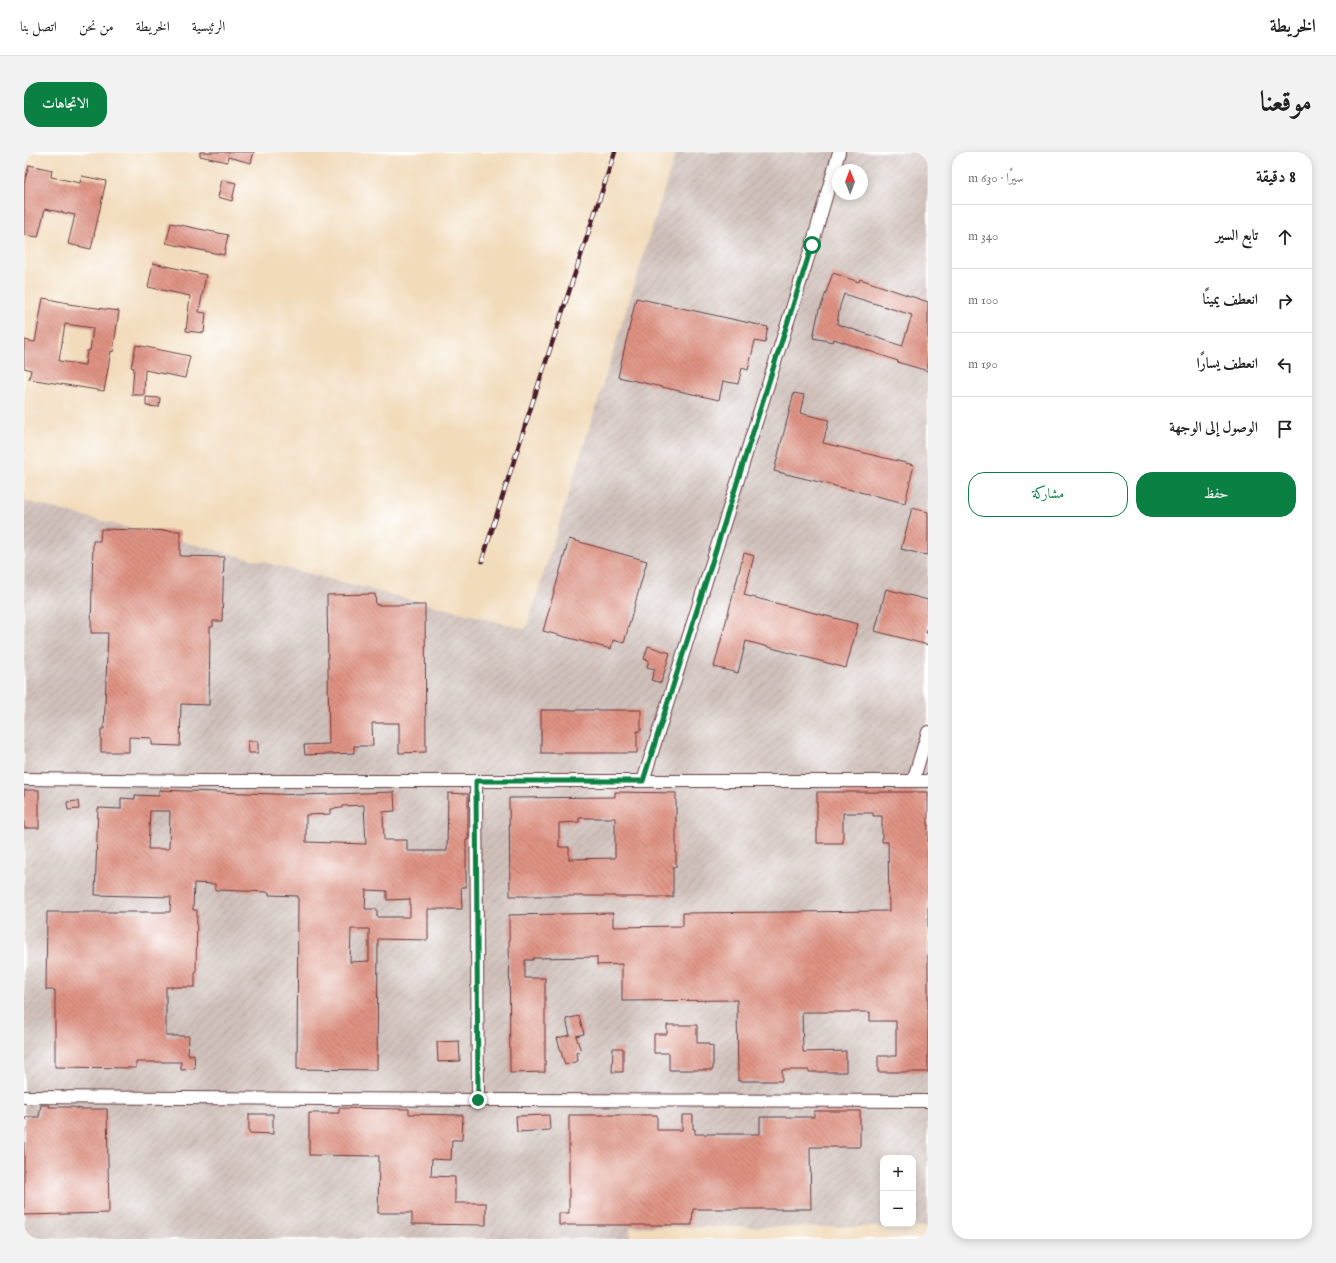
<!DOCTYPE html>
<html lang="ar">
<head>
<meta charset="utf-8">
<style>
  :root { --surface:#fff; --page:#f2f2f2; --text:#222; --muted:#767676; --line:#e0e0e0; --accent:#0b8043 }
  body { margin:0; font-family:"IM FELL English",Amiri,serif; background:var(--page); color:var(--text); direction:rtl }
  .controls { position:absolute; right:12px; bottom:12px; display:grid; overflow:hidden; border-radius:8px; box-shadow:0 2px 10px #0003 }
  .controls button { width:36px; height:36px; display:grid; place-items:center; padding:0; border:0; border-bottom:1px solid var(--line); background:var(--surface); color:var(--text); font:20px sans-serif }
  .compass { position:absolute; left:808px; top:12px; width:36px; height:36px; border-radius:50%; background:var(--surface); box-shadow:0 2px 10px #0003; rotate:359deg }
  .stop { position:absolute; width:12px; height:12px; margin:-9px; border:3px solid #0b8043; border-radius:50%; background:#fff }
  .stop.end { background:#0b8043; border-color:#fff; box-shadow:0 1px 4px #0008 }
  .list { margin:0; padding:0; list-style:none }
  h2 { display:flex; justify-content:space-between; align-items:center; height:52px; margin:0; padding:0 16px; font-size:17px }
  h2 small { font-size:13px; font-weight:400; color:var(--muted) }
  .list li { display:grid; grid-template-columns:26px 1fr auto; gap:12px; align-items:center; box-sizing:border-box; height:64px; padding:0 16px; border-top:1px solid var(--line) }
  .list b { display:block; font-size:15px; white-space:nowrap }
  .list em { font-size:13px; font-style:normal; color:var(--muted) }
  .actions { display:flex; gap:8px; padding:12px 16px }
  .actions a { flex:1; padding:9px 0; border:1px solid var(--accent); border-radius:16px; text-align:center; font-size:14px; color:var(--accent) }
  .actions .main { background:var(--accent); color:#fff }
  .icon { flex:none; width:22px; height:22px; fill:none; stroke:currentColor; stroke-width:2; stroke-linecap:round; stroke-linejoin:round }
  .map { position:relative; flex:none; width:904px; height:1087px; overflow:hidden; direction:ltr; border-radius:16px }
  header { display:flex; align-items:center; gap:24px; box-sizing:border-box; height:56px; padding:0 20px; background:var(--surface); border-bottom:1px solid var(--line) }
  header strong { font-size:19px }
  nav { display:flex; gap:22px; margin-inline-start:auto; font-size:14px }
  .intro { display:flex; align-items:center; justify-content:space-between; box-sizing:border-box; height:96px; padding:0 24px }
  h1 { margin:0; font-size:28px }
  .button { padding:10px 18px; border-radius:16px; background:var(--accent); color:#fff; font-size:14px; font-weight:700 }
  main { display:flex; gap:24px; padding:0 24px }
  aside { flex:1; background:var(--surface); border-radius:16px; box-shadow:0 2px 10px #0003 }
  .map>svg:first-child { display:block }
  .industrial { fill:url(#industrial-furrows); fill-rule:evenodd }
  .building { fill:url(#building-back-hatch); fill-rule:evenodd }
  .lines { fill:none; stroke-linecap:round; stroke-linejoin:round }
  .minor-casing { stroke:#633b41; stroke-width:14 }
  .minor { stroke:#fff; stroke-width:12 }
  .rail-casing { stroke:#4a1f2b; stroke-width:4.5 }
  .rail { stroke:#fff; stroke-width:3; stroke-dasharray:9; stroke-linecap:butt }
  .route { stroke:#0b8043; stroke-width:5 }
</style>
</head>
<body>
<header>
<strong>الخريطة</strong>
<nav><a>الرئيسية</a><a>الخريطة</a><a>من نحن</a><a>اتصل بنا</a></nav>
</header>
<div class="intro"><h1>موقعنا</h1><a class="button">الاتجاهات</a></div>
<main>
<aside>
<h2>8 دقيقة<small>سيرًا · 630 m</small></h2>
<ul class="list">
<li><svg class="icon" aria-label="ahead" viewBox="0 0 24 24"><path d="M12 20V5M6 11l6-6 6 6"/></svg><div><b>تابع السير</b></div><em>340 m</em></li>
<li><svg class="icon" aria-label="right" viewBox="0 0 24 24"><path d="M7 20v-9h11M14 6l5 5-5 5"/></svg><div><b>انعطف يمينًا</b></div><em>100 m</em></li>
<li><svg class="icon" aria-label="left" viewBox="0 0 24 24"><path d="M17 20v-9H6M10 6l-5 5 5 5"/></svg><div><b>انعطف يسارًا</b></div><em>190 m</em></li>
<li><svg class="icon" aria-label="arrive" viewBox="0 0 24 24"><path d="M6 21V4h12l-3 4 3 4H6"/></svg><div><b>الوصول إلى الوجهة</b></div></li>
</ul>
<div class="actions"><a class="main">حفظ</a><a>مشاركة</a></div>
</aside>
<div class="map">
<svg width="904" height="1087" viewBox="0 0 904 1087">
  <defs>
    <pattern id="industrial-furrows" width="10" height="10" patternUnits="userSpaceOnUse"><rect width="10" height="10" fill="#cfc0ba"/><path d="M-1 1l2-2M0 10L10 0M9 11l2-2" fill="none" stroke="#b3a5a0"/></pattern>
    <pattern id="building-back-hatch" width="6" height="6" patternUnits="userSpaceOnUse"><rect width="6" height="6" fill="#df9383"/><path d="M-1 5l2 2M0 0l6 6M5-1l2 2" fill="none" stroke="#b7776b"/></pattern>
  </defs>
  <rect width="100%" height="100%" fill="#fff"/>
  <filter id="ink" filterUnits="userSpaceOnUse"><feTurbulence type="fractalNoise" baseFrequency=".025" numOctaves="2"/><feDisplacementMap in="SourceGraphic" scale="8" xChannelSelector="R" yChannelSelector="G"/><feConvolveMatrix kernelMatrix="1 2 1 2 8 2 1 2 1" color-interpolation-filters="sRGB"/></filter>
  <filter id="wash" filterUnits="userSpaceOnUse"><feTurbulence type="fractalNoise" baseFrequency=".012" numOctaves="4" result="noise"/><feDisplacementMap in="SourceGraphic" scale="16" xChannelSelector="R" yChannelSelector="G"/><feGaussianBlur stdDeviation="0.9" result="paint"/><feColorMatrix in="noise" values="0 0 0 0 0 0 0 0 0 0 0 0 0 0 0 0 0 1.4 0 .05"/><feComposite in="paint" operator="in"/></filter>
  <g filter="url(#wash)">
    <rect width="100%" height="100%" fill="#f2dbbb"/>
    <path class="industrial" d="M652 0H904V1075H606V1087H0V349L502 477ZM814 18H838V42H814ZM859 1006H889V1072H859Z"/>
    <g id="blocks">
      <g class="building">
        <path d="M176 0H230L227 11 204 5 203 10 176 4Z"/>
        <path d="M5 13 28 18 27 25 56 31 58 24 82 29 67 97 44 92 51 63 21 57 14 85 0 83V32Z"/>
        <path d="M198 28 212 31 208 49 194 45Z"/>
        <path d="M147 71 204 83 200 103 142 91Z"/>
        <path d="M129 111 182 123 175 160 182 161 180 181 162 179 166 144 124 135Z"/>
        <path d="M809 121 835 130 836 127 904 150V219L873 210 874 209 810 187 809 190 789 186 795 157H796ZM820 142 888 163 878 194 813 172 816 154Z"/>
        <path d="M19 146 44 151V152L95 159 89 200 87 199 80 239 5 227 7 218 0 216V188L11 190ZM41 172 69 176 66 199H63L61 213 35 209Z"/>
        <path d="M612 146 744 175 741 191 731 189 724 218 718 216 714 232 699 229 695 248 594 225Z"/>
        <path d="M112 193 166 204 161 226 121 218 120 243H108L110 216 107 215Z"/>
        <path d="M770 241 780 243 776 261 805 268 799 291 890 313 881 351 750 319Z"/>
        <path d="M122 245 136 246 135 255 122 254Z"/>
        <path d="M888 356 904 360V403L897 402 877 397Z"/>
        <path d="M77 377 156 379V404L200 405 198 469H189V475H186L185 553 157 552 156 594 128 593V586L105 585V600H77V577H80L84 481H67L69 389H76Z"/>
        <path d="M545 387 623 409 600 491 589 488 587 497 519 479Z"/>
        <path d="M720 401 730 404 720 443 834 472 822 516 722 489 714 521 690 515Z"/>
        <path d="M862 437 904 448V473L902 481H904V493L851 479Z"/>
        <path d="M351 442 352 453H401L402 600 375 601V571H348L349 594H330V601L281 603 280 593 305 592 303 443Z"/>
        <path d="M624 494 646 501 637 531 627 528 631 517 623 515 625 508 620 507Z"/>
        <path d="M517 558H617V579H613V601H517Z"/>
        <path d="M224 589H234V601H225Z"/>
        <rect x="0" y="638" width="15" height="38"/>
        <path d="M135 638 278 643 370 640 371 659 359 660 360 688H383V699H423L424 641 444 642V688H442V735H437L438 757H404V788L354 787 353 918 273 917 274 744 245 743V740L191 738V732L170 731 169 758H173L172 820H171V835H142V884H165L164 903 170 902 171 917 157 918V910H112V916L31 915V838H22L23 760H146L147 745 71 743 74 656 97 657V646L111 647V643L135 644ZM340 653 342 692 282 690V663L307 662V657L318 656V654ZM126 659H146L145 697H124ZM342 738 363 739V748L386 747V765H353V757H341ZM327 777H345V809L326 810Z"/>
        <path d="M591 640 652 641V715H649V745H591V744H486L485 646 591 645ZM555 666H591V706L545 707V695H535V671L555 670Z"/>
        <path d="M793 640H904V920H854V904H872V869H846V860H778L779 900 822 899V920H785V918H758V929H714L713 848 598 849V812L573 813V805L509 806V808H501V826H521V920L486 921 485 763 589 761V775L659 774V761L865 759 864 690H858V664H849V661H819V691H793Z"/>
        <path d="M54 649 55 657 44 658 43 650Z"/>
        <path d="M555 864 560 882 552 884 557 899 552 901 554 909 541 913 533 886 546 883 542 867Z"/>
        <path d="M643 873H673V891H684V893L689 894V918H645V901H630V882H643Z"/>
        <path d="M435 889 436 909 414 910 413 890Z"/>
        <path d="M589 896H599V920H588Z"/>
        <path d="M17 953H26L25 955H49L57 957H83L85 1061 0 1063V972L2 965H15Z"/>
        <path d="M315 956 385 957V962L439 963 438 988H428L427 1008 408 1007 407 1024 431 1025V1051H462V1073L388 1072V1061H354L355 1004 285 1003V961H315Z"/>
        <path d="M790 959H836V995H786L787 1057H669L668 1073H535V1061H545V963H633V978H658V963H669V977H671V982H736V965H790Z"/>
        <path d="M225 962H249V982L225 981Z"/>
        <path d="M525 963 526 978 493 980 492 964Z"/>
      </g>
    </g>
  </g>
  <g filter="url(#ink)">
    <use href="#blocks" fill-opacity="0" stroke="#633b41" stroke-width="1"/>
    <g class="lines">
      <defs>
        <g id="minor">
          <path d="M0 627 180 629H904"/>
          <path d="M452 629 454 948"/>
          <path d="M619 629 788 93 815 0"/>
          <path d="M889 629 904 580"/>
          <path d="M0 945 454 948 904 949"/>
        </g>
      </defs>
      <use href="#minor" class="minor-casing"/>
      <use href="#minor" class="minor"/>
      <defs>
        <path id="rail" d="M458 409 508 252 591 0"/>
      </defs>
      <use href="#rail" class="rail-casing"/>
      <use href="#rail" class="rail"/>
    </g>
  </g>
  <g class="lines" filter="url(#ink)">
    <path class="route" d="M454 948 452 629H619L788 93"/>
  </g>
</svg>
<div class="controls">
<button>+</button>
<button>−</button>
</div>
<svg class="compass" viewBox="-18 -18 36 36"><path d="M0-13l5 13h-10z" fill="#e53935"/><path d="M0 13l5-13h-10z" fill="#767676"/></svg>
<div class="stop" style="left:788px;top:93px"></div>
<div class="stop end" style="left:454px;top:948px"></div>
</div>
</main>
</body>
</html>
